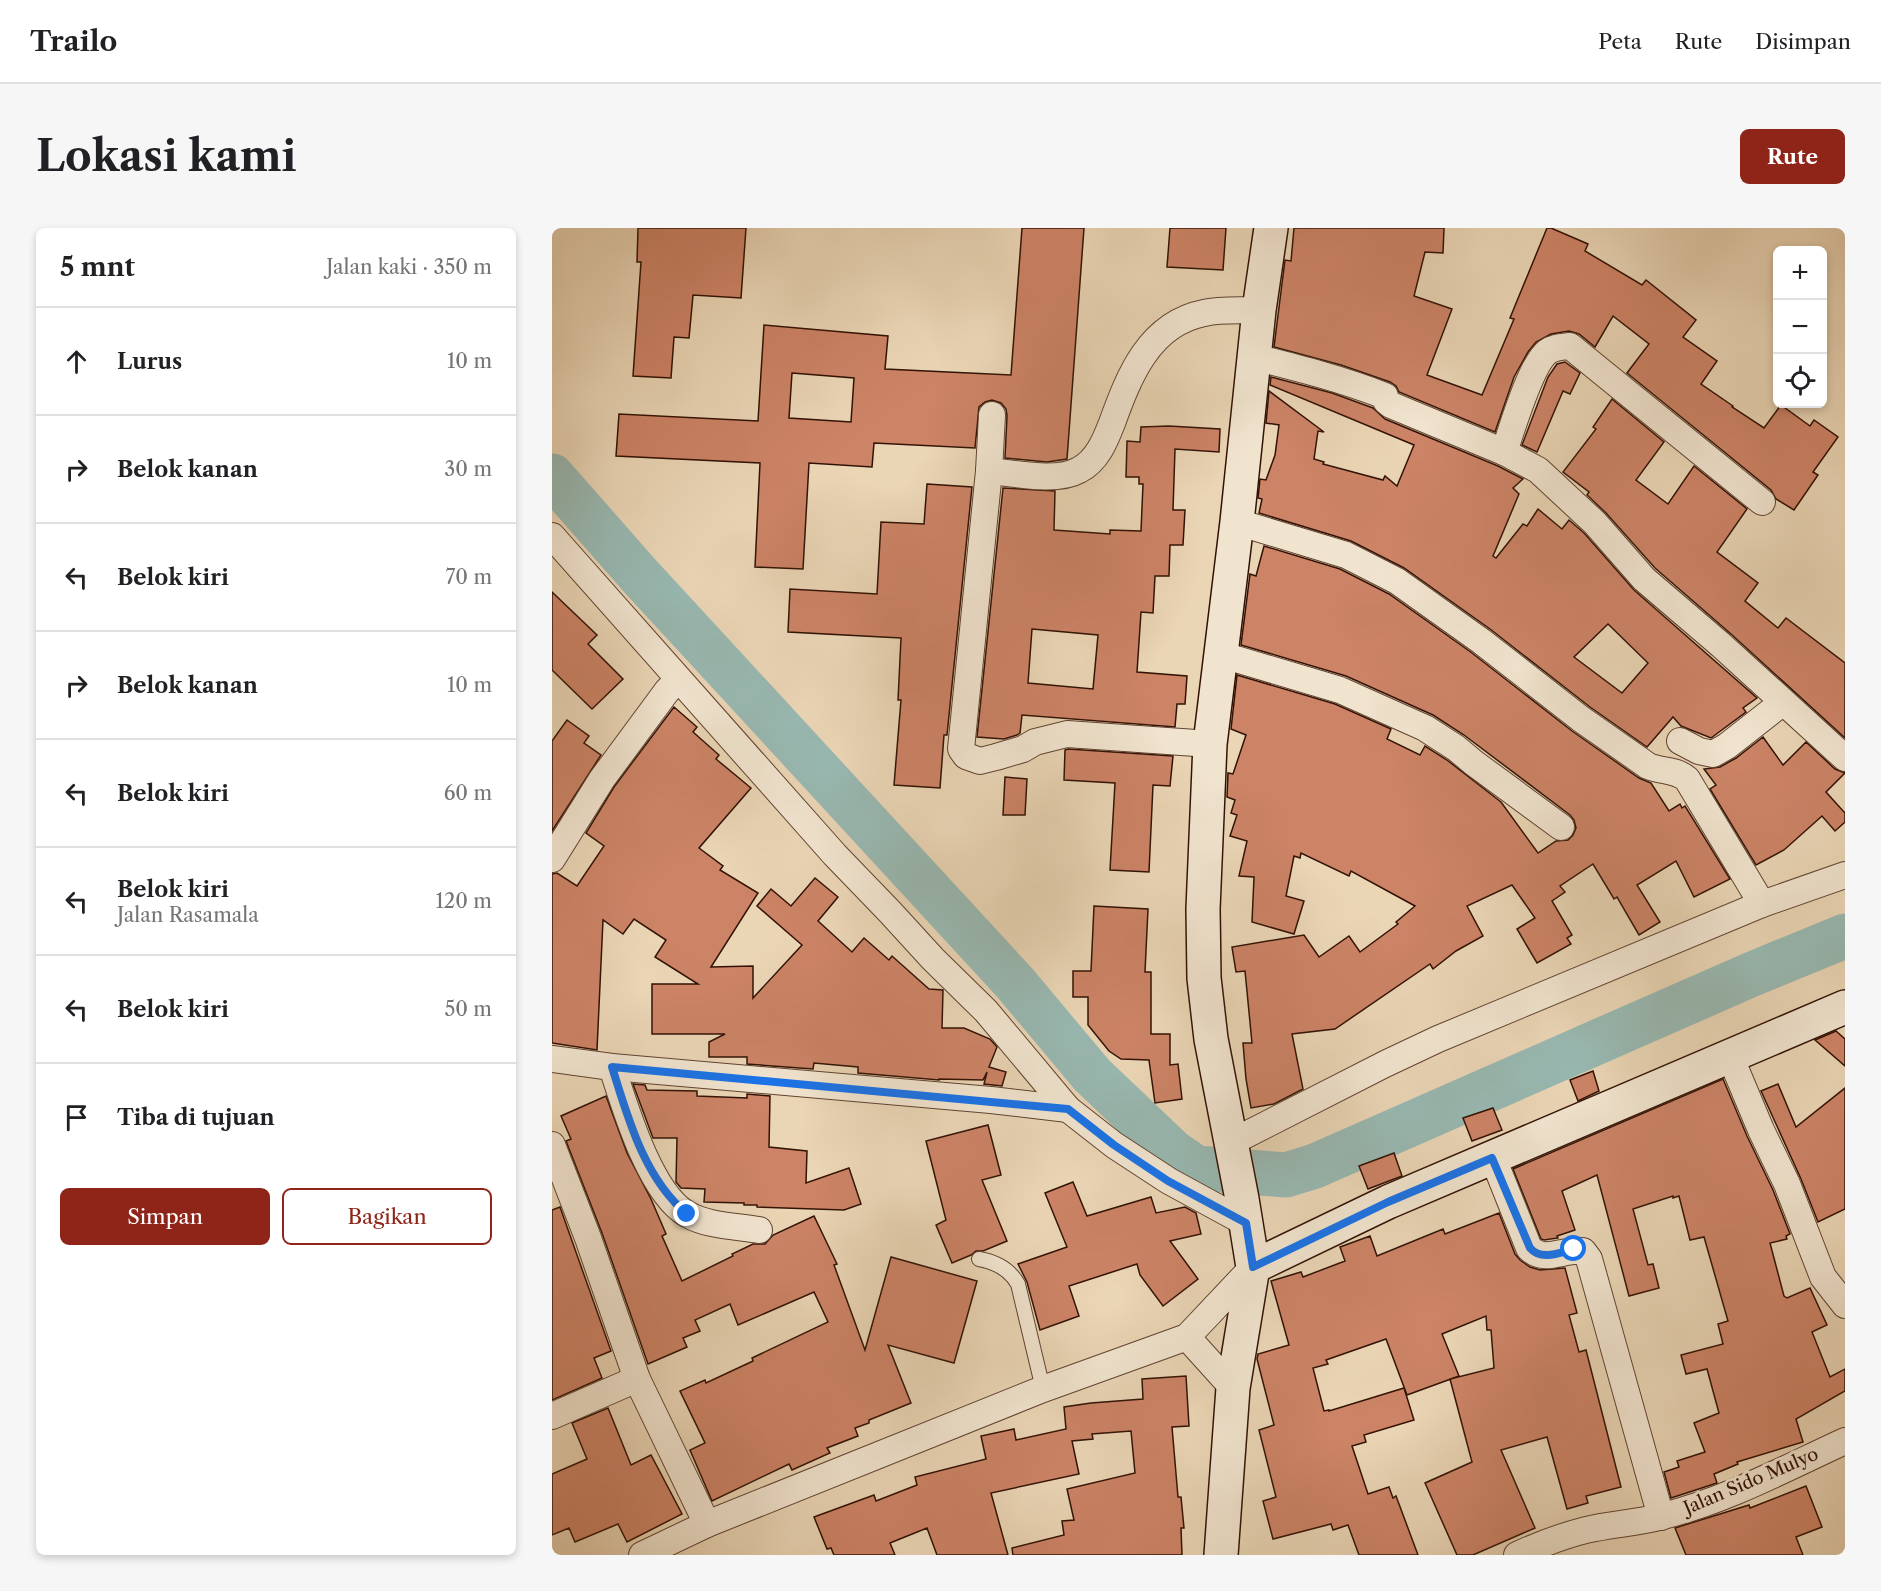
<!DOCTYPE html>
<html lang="id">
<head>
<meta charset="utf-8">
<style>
  :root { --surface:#fff; --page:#f6f6f6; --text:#202124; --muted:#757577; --line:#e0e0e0; --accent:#8f2418 }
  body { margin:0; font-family:"Libre Caslon Text",serif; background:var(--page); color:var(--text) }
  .controls { position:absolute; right:18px; top:18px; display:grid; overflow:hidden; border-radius:9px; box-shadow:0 3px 9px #0003 }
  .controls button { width:54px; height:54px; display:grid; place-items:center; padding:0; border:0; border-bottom:2px solid var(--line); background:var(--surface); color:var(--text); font:30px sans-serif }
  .stop { position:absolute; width:18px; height:18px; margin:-14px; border:4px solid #1a73e8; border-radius:50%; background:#fff }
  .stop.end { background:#1a73e8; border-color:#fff; box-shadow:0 2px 6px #0008 }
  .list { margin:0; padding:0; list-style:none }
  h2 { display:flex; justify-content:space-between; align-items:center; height:78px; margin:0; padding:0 24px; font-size:26px }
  h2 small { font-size:20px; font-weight:400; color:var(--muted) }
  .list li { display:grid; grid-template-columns:39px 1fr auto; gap:18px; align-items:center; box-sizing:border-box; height:108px; padding:0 24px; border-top:2px solid var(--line) }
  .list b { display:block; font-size:22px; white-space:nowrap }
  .list p { margin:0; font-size:20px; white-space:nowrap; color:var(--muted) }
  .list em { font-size:20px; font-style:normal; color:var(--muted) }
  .actions { display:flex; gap:12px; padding:18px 24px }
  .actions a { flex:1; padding:14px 0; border:2px solid var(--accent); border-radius:9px; text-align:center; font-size:21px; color:var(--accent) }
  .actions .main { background:var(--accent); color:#fff }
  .icon { flex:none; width:33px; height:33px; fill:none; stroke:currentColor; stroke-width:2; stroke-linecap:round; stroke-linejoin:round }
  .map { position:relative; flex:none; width:1293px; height:1327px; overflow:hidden; border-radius:9px }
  header { display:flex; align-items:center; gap:36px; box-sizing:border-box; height:84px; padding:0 30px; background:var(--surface); border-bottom:2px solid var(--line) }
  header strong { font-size:28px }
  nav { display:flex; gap:33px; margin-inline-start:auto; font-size:21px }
  .intro { display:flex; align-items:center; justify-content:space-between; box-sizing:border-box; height:144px; padding:0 36px }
  h1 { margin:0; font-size:42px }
  .button { padding:15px 27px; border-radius:9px; background:var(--accent); color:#fff; font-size:21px; font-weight:700 }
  main { display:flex; gap:36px; padding:0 36px }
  aside { flex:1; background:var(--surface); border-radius:9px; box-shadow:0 3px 9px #0003 }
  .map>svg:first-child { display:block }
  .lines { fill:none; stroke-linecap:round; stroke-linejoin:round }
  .river { stroke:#98b8b1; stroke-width:45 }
  .building { fill:#cc8366; stroke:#321205; stroke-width:1.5; fill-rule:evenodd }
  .lane-casing { stroke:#604331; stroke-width:16 }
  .street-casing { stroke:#604331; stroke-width:28 }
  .secondary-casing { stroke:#321205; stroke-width:36 }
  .lane { stroke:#f1e4cf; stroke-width:14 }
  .street { stroke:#f1e4cf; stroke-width:26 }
  .secondary { stroke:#f1e4cf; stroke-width:33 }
  .route { stroke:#1a73e8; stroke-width:8 }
  .labels { text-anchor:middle; stroke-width:6; stroke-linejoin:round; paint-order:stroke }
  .street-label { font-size:18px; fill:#321205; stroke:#f1e4cf }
</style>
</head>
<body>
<header>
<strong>Trailo</strong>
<nav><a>Peta</a><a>Rute</a><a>Disimpan</a></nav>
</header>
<div class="intro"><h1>Lokasi kami</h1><a class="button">Rute</a></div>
<main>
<aside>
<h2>5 mnt<small>Jalan kaki · 350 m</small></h2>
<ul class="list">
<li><svg class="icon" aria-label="ahead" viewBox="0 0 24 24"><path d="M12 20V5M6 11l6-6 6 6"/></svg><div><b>Lurus</b></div><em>10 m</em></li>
<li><svg class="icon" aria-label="right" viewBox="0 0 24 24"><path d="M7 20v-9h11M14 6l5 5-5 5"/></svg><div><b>Belok kanan</b></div><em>30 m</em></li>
<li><svg class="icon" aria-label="left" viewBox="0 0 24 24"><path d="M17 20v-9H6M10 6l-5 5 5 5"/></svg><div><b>Belok kiri</b></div><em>70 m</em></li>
<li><svg class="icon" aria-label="right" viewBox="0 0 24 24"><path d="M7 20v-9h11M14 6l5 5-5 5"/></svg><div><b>Belok kanan</b></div><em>10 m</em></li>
<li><svg class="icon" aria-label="left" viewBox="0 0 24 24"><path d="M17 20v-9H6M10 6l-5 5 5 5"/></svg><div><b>Belok kiri</b></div><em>60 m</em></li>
<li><svg class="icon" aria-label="left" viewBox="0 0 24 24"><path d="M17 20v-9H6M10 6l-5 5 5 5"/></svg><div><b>Belok kiri</b><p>Jalan Rasamala</p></div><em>120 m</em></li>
<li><svg class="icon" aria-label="left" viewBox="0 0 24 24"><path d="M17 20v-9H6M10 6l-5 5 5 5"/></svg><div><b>Belok kiri</b></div><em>50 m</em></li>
<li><svg class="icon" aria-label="arrive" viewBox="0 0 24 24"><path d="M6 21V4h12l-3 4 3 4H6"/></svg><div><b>Tiba di tujuan</b></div></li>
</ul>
<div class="actions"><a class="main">Simpan</a><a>Bagikan</a></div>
</aside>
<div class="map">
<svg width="1293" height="1327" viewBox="0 0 1293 1327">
  <rect width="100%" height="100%" fill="#ead5b5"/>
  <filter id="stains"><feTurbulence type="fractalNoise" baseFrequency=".00333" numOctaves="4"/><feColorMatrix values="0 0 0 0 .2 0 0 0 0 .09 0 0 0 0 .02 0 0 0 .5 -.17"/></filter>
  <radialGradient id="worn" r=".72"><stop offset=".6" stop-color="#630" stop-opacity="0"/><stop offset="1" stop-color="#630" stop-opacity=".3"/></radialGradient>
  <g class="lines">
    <path class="river" d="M0 248 87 347 463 755 540 847 621 924 644 940 734 947 763 938 1198 747 1293 708"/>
  </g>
  <g class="building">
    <path d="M86 0H194L189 70 141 67 137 110 122 109 119 150 81 148 89 34H85Z"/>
    <path d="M470 0H532L515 231 495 234 453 230 455 188 454 181 449 175 440 172 433 174 427 179 423 220 322 215 320 239 257 235 251 341 203 339 208 235 64 228 67 186 206 193 212 97 336 108 333 141 459 147ZM240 145 302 150 299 194 237 190Z"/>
    <path d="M618 0H674L671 42 615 39Z"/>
    <path d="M742 0H892L891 25 873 24 862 68 900 81 875 147 930 167 962 91 958 90 995 0H999L1036 16 1033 23 1090 57 1094 52 1144 92 1131 109 1165 133 1149 156 1181 178 1180 179 1212 200 1229 177 1258 198 1262 192 1286 209 1261 244 1266 247 1242 282 1224 271 1219 262 1075 145 1097 116 1061 88 1043 119 1027 106 1017 103 999 106 984 114 976 124 962 149 943 204 847 164 844 158 838 154 789 137 722 119 733 32 739 33Z"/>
    <path d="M1013 134 1028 145 1018 166 1011 163 985 224 970 217 996 149 1005 136Z"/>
    <path d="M719 149 780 165 821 180 833 191 946 238 971 251 961 260 967 266 941 328 944 330 971 296 975 298 986 281 1010 301 1017 292 1032 305 1082 362 1205 470 1191 480 1194 484 1159 510 1129 498 1121 489 1095 519 1038 479 938 401 852 340 799 313 707 285 710 271 706 270 708 251 714 252 723 227 727 197 714 195 717 163 772 204 766 203 762 231 772 234 771 236 831 252 833 248 845 258 862 217 718 157ZM1056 396 1096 435 1070 465 1022 429Z"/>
    <path d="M1060 171 1112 214 1084 252 1116 276 1142 238 1195 281 1165 324 1206 355 1193 373 1226 400 1234 390 1293 435V510L1179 406 1103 340 1054 285 1035 267 1037 264 1011 244 1044 201 1041 199Z"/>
    <path d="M617 198 668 201 667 224 623 221 621 282H633L631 317H618L617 348H603L601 385 589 384 585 444 635 448 633 476H625L623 499 470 487 468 505 465 507 452 511 425 509 451 260 503 263 502 302 558 306V302L589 303 591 256H587V249H574L575 213 588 214 589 199ZM480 401 546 407 541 461 476 455Z"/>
    <path d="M375 256 420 259 395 507H392L388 560 342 557 349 472H346L349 410 236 404 238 361 325 366 329 294 372 296Z"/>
    <path d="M712 318 788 341 837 366 920 425 1020 503 1087 550 1099 555 1117 583 1128 576 1130 580 1133 578 1178 651 1142 669 1124 633 1085 657 1108 694 1087 707 1065 669 1062 671 1041 636 1008 658 1013 664 1000 673 1020 707 1015 710 1019 716 985 735 965 701 983 690 960 657 915 678 931 708 904 723 881 741 878 736 783 801 740 806 751 861 722 876 699 880 694 851 691 815H700L693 743 684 744 680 719 752 707 767 729 797 708 808 724 846 696 844 694 863 678 799 643 797 648 749 625 748 630 742 628 734 668 752 673 742 706 700 694 702 649 687 648 695 613 678 608 685 587 679 585 683 572 675 569 676 545 681 546 694 507 679 501 685 447 783 476 839 501 835 511 868 527 873 518 895 532 949 574 986 625 1004 613 1016 612 1021 607 1024 600 1022 592 1018 587 912 507 881 487 794 448 689 417 698 346 704 348Z"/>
    <path d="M0 364 45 407 36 416 71 451 40 481 0 442Z"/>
    <path d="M122 479 145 499 141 504 167 527 164 531 199 560 147 620 171 638 168 642 206 665 159 739 201 738V770L250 717 205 678 219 661 239 678 263 650 286 669 266 693 300 724 312 710 337 732 340 728 377 761 391 762 390 800H412L438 811 445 819 437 839 454 844 450 858 432 856 435 844 431 852 387 851V852L306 845V839L262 835 261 841 195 836V829H157V814L173 806H100V756H146L103 729 114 712 82 691 71 706 51 692 45 822 0 815V646L5 645 25 658 52 618 34 605 62 559Z"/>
    <path d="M15 492 37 508 32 515 49 527 0 603V513Z"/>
    <path d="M1211 509 1231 537 1254 514 1283 541 1293 545 1274 564 1293 585V594L1283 603 1270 588 1232 622 1204 637 1158 561 1164 557 1152 541 1168 539 1184 530Z"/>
    <path d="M516 521 621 528 618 558 601 557 597 644 558 642 563 555 512 552 513 522Z"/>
    <path d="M453 549 475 551 473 587H451Z"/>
    <path d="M542 678 596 681 593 744H599V806H618V837L626 836 630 871 603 875 597 832 569 831 557 823 536 797V769H521V743H539Z"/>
    <path d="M1284 803 1293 811V838L1263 812Z"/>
    <path d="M1041 843 1047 863 1026 873 1018 852Z"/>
    <path d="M1171 851 1195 908 1221 962 1238 1006 1234 1008 1235 1011 1218 1015 1232 1068 1235 1070 1258 1060 1275 1097 1260 1104 1278 1149 1293 1141V1163L1244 1191 1251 1214 1185 1234 1186 1236 1162 1246 1165 1255 1119 1270 1112 1244 1127 1239 1125 1233 1153 1224 1142 1195 1167 1185 1155 1141 1134 1146 1129 1127 1171 1116 1166 1096 1176 1093 1152 1009 1138 1012 1127 968 1121 970V968L1081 981 1096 1037 1101 1036 1107 1060 1077 1068 1045 947 1010 963 1023 1002 1005 1008 1006 1010 992 1012 989 1011 961 941Z"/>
    <path d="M81 856 93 857 95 862 145 863V868L195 870V866L218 868 217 919 255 923 254 955 297 940 309 976 292 982 205 979V977H192V975L152 974 153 961 129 960 124 954 125 910H101Z"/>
    <path d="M1226 856 1244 899 1293 860V981L1266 994 1249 951 1209 863Z"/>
    <path d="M54 868 75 925 99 971 114 1006 110 1008 130 1053 181 1028 180 1026 201 1016H213L221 1007 262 988 285 1036 282 1037 313 1122 339 1029 425 1053 402 1135 336 1117 359 1175 317 1192V1195L303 1200 306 1208 275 1220 278 1225 240 1242 237 1236 160 1273 138 1222 153 1215 128 1163 153 1152 154 1155 201 1133 200 1130 276 1094 262 1064 186 1097 178 1076 143 1092 148 1103 131 1110 135 1119 96 1136 50 1005 14 913 19 911 9 888Z"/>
    <path d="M941 880 950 902 920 913 911 890Z"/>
    <path d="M436 897 449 947 430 952 455 1013 431 1023H424L419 1027 400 1035 384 997 394 992 374 913Z"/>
    <path d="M842 925 850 948 816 961 807 938Z"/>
    <path d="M521 954 535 988 599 969 604 985 633 979 644 985 649 1006 618 1013 646 1051 611 1078 588 1047 585 1036 517 1058 527 1088 488 1102 475 1054 466 1036 515 1019 493 965Z"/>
    <path d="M8 979 59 1123 42 1130 50 1150 0 1172V982Z"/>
    <path d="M947 985 963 1026 968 1032 978 1039 988 1042 1013 1040 1025 1085 1017 1087 1027 1124 1034 1122 1069 1259 1034 1268 1036 1275 1015 1281 995 1209 949 1222 983 1300 921 1327H905L873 1255 920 1234 898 1151 942 1140 939 1102H935L934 1088 890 1106 907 1148 855 1167 834 1111 774 1132 776 1136 761 1140 772 1183 777 1182V1183L852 1160 862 1192 812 1207 814 1214 800 1218 816 1266 837 1259 841 1270 844 1268 866 1327H807L796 1297 781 1302 779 1296 721 1311 711 1273 724 1269 707 1202 722 1197 705 1131 706 1126 737 1117 719 1053 749 1044 751 1049 793 1033 788 1019 818 1008 825 1028 891 1001 893 1006Z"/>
    <path d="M634 1148 637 1198 620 1199 626 1269H629L632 1300H629L630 1327H461L460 1320 512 1307 510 1293 522 1292 515 1261 583 1245 579 1203 540 1206 541 1211 520 1213 527 1246 439 1265 456 1327H385L375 1300 338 1315 343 1327H282L279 1320 275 1321 262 1289 322 1267 324 1273 365 1257 363 1249 434 1231 429 1208 462 1201 464 1212 514 1201 512 1179 539 1175 591 1171 590 1151Z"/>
    <path d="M56 1180 79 1237 99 1227 130 1286 75 1314 66 1296 23 1314 17 1300 0 1307V1246L35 1231 20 1195Z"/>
    <path d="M1254 1258 1270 1299 1244 1309 1251 1327H1134L1123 1300 1197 1277 1198 1280Z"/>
  </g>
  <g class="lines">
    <defs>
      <path id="lane" d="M427 1031C444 1034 458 1042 466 1056L491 1161"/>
      <g id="street">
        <path d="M702 129C746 140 790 151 833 168L834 173 839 177 952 224 986 242 1043 295 1092 351 1169 417 1293 530"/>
        <path d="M440 187 437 243 409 521 414 528 428 533 444 529 471 521 483 514 515 506 658 516"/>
        <path d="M952 224C960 201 978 138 995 124 1002 119 1010 119 1018 118L1210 274"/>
        <path d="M437 243C462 245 504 255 527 242 545 233 553 213 560 195 577 148 597 96 652 85 669 81 689 83 707 82"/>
        <path d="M685 294 794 327 845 353 929 413 1029 491 1096 538C1111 544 1123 541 1135 551L1210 676"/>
        <path d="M0 308 283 627 338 684 381 731 434 783 516 881 562 917 617 953 694 995"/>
        <path d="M667 426 788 462 873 500 904 520 922 535 1009 599"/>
        <path d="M1128 513 1147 523 1161 526 1175 518 1231 474"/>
        <path d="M0 631 50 551 115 463 126 452"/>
        <path d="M1178 828 1209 902 1235 956 1271 1049 1293 1077"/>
        <path d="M0 831 60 839 439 872 516 881"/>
        <path d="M60 839C73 879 98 965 135 986 155 998 184 998 207 1002"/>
        <path d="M678 915 833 836 886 811 1210 676 1293 647"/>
        <path d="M0 917 36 1010 85 1151 155 1296"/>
        <path d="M941 930 977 1020C992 1036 1013 1020 1031 1023L1037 1031 1109 1289"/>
        <path d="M635 1109 681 1160"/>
        <path d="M0 1188 85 1151"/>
        <path d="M90 1327 155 1296 491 1161 635 1109 701 1039"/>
        <path d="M965 1327C987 1317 1010 1308 1034 1302 1059 1296 1086 1295 1111 1288 1175 1272 1234 1240 1293 1213"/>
      </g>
      <g id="secondary">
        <path d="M701 1039 836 974 1293 779"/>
        <path d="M669 1327 681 1160 701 1039 690 971 659 811 652 750 651 681 658 516 685 294 707 82 719 0"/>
      </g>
    </defs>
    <use href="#lane" class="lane-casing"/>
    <use href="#street" class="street-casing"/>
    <use href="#secondary" class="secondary-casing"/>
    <use href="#lane" class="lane"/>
    <use href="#street" class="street"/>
    <use href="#secondary" class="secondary"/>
  </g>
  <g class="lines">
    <path class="route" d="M135 986C92 950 76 890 60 839L516 881 562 917 616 953 694 995 701 1039 836 974 940 930 978 1020C989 1033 1007 1025 1022 1021"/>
  </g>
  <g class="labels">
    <g class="street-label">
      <text transform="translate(1199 1253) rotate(-23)" y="6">Jalan Sido Mulyo</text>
    </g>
  </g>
  <rect width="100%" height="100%" filter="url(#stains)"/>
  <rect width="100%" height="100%" fill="url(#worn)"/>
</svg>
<div class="controls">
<button>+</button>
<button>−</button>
<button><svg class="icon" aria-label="locate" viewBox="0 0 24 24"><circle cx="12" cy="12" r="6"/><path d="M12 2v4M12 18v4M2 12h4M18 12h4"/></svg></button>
</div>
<div class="stop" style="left:1022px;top:1021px"></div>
<div class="stop end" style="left:135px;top:986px"></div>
</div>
</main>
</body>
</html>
